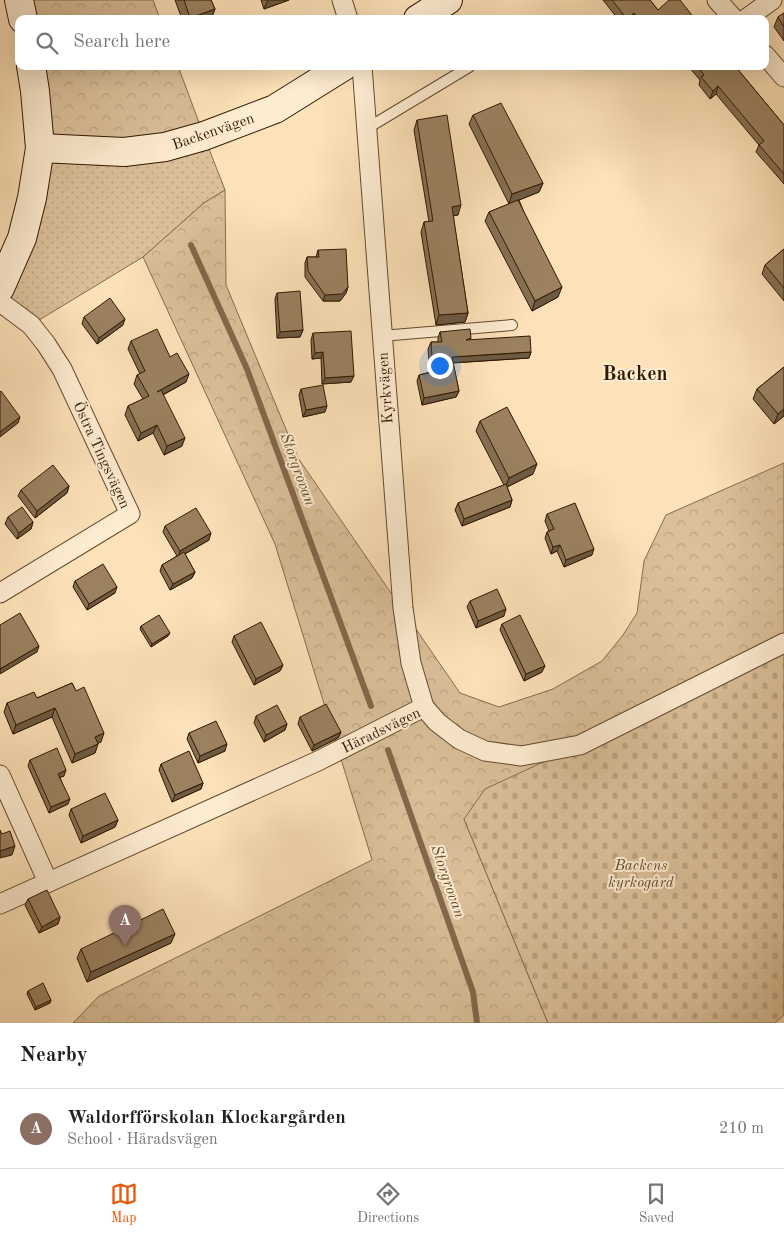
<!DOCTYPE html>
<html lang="en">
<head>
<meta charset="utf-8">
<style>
  :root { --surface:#fff; --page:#f2f2f2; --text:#202124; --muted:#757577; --line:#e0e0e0; --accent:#ea580c }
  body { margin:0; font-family:"Old Standard TT",serif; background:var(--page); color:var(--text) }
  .you { position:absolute; left:439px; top:365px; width:18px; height:18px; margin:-12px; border:4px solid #fff; border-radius:50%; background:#1a73e8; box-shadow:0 0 0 8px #1a73e833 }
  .badge { display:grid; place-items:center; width:32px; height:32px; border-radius:50%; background:var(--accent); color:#fff; font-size:16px; font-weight:700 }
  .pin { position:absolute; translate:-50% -41px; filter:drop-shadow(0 1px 2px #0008) }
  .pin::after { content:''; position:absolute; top:26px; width:18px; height:15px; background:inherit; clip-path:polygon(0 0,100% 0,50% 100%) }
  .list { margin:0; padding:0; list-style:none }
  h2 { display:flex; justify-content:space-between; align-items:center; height:65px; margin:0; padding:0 20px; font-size:21px }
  h2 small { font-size:16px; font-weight:400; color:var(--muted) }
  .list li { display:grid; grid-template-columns:32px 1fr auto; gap:15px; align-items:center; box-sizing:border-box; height:80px; padding:0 20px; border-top:1px solid var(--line) }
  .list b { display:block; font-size:19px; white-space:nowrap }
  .list p { margin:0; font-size:16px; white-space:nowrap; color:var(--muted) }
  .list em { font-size:16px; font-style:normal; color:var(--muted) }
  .icon { flex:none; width:28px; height:28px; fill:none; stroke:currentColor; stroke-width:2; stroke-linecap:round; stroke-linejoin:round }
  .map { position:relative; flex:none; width:784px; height:1023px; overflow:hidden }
  .search { position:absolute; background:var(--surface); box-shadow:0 5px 20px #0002; left:15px; right:15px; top:15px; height:55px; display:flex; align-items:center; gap:12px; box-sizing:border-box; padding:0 18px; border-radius:10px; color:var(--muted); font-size:19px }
  .sheet { height:145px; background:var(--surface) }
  nav { display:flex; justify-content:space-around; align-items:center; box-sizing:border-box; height:70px; border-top:1px solid var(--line); background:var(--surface); font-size:14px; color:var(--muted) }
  nav a { display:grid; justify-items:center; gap:2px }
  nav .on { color:var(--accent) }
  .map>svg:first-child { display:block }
  .grass { fill:url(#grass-dots); stroke:#866c4d }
  .forest { fill:url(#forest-crowns); stroke:#866c4d }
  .cemetery { fill:url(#cemetery-stones); stroke:#866c4d }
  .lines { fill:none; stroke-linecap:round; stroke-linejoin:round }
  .stream { stroke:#82684a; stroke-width:6 }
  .lane-casing { stroke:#644a2f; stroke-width:12 }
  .street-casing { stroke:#644a2f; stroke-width:21 }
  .secondary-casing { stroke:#311801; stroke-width:30 }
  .lane { stroke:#feecd1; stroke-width:10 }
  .street { stroke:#feecd1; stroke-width:19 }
  .secondary { stroke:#feecd1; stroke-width:28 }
  .wall { fill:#856f53; stroke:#311801 }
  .shaded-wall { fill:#6c5a43; stroke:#311801 }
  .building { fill:#9b8160; stroke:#311801 }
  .labels { text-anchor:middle; stroke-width:4; stroke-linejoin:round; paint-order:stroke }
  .street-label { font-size:15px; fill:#311801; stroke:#feecd1 }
  .park-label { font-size:15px; font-style:italic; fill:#644a2f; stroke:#feecd1 }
  .water-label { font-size:16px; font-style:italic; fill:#674d31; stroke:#feecd1 }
  .district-label { font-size:20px; font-weight:bold; fill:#311801; stroke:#feecd1 }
</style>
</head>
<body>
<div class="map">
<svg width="784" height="1023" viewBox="0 0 784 1023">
  <defs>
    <pattern id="grass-dots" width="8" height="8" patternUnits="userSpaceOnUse" patternTransform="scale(1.25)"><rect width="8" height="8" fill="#dabf99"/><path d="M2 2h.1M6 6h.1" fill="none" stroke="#bca382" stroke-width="1.8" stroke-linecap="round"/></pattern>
    <pattern id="forest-crowns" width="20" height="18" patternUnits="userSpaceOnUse" patternTransform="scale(1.25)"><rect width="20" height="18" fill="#dabf99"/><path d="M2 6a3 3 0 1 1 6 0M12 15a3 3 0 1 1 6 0" fill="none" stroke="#bca382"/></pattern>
    <pattern id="cemetery-stones" width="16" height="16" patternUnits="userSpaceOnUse" patternTransform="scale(1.25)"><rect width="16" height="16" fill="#dabf99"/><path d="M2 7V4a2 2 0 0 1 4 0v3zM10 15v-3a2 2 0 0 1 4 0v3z" fill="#bca382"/></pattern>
  </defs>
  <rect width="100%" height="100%" fill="#fde1b8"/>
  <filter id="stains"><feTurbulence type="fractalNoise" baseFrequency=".004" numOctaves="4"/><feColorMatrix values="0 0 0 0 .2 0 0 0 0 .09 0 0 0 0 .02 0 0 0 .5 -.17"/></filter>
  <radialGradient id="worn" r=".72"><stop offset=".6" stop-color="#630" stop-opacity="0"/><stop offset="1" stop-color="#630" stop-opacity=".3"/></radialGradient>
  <path class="grass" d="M204 136 225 190 204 203 143 257 31 325 0 288 41 148Z"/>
  <g class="forest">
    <path d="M19 0H153L160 19H23Z"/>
    <path d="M31 66H178L204 136 41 148Z"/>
    <path d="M225 190 226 285 298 458 460 693 499 707 553 689 602 661 623 635 637 613 644 561 666 515 784 463V643L464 819 548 1023H73L99 996 372 860 275 544 143 257 204 203Z"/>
  </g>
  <path class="cemetery" d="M784 643V1015L775 1023H548L464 819 485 789 580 745Z"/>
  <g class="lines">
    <g class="stream">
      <path d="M191 245 247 369 371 706"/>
      <path d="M388 750 473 992 477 1023"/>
    </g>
    <defs>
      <g id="lane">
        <path d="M366 129 469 67"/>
        <path d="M381 336 512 325"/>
      </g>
      <g id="street">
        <path d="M342 0 348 19"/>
        <path d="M717 0 734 19"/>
        <path d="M746 19 772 0"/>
        <path d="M765 55 784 77"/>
        <path d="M362 66 403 608 411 663 424 707"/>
        <path d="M0 302 31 325 46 344 62 369 130 514 0 593"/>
        <path d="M0 775 48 882"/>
        <path d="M0 904 318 761 424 707 437 722 459 739 485 751 521 756 580 745 784 643"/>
      </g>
      <g id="secondary">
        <path d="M19 0 23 19"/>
        <path d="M418 19 448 0"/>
        <path d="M40 148 124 152 165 147 204 136 275 109 344 66"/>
        <path d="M0 288 22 238 32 198 40 148 35 91 31 66"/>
      </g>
    </defs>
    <use href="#lane" class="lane-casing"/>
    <use href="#street" class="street-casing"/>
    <use href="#secondary" class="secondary-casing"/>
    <use href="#lane" class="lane"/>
    <use href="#street" class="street"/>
    <use href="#secondary" class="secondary"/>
  </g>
  <g class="wall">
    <path d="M175 0H211L215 9 211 19H182Z"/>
    <path d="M261 0H289L264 9Z"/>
    <path d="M603 0H650L658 10 695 19H618Z"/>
    <path d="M784 13V41L774 27 778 17Z"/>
    <path d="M688 66H735L784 125V184L756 152 759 145 716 94 710 99 699 85 700 80Z"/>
    <path d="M473 115 543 183 539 192 519 200 558 297 532 311 485 221 489 212 509 204 469 124Z"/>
    <path d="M417 120 458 215 453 216 468 313 465 322 436 325 421 232 424 222H429L414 130Z"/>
    <path d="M784 249V301L762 274 765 265Z"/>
    <path d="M318 250 348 287 346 293 340 301H323L305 277V263L307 257H316Z"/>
    <path d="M277 293 303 330 300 337 277 338 275 299Z"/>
    <path d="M84 317 123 325 97 344 82 324Z"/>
    <path d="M440 332 471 338 470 340 531 352 529 358 453 363 459 391 456 397 422 405 417 381 419 375 430 372 428 349 431 342H438V338Z"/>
    <path d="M313 333 351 382 322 384 321 358 312 359 311 340Z"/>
    <path d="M131 341 170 357 186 382 163 395 182 446 164 455 153 433 138 441 125 415 128 406 143 399 134 384 137 375 140 374 128 349Z"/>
    <path d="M784 367V416L774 424 753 399 757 389Z"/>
    <path d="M301 389 325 412 303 417 299 395Z"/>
    <path d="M480 421 533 474 507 487 512 500 510 507 462 526 455 510 458 503 504 485 476 431Z"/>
    <path d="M69 486 67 493 35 518 18 496 21 490Z"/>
    <path d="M547 514 592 555 564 567 557 551 551 554 545 538 547 532 549 531 545 521Z"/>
    <path d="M8 517 33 522 31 529 17 539 5 524Z"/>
    <path d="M165 526 209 540 185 554 195 572 192 578 170 590 160 571 162 565 177 556 163 532Z"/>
    <path d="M75 581 115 593 87 610 73 587Z"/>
    <path d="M470 601 504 616 476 628 467 607Z"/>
    <path d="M502 624 542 672 524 681 500 630Z"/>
    <path d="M141 626 168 636 151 647 140 629Z"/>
    <path d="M234 636 283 665 280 671 254 685 232 642Z"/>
    <path d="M72 683 101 742 98 743 95 753 72 763 52 717 13 734 4 712 7 703 37 698Z"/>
    <path d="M256 716 287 724 285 730 264 742 254 723Z"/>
    <path d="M300 717 341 732 338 738 312 751 298 724Z"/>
    <path d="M189 733 225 751 198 763 187 739Z"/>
    <path d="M30 760 64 776 60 777 68 804 49 813 28 766Z"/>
    <path d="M161 764 203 783 201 789 172 802 159 770Z"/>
    <path d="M71 809 118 820 115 827 81 843 69 815Z"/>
    <path d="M28 899 60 917 58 924 39 933 25 905Z"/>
    <path d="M171 943 87 982 77 958 81 949Z"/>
    <path d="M28 991 51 1000 50 1003 35 1010 27 994Z"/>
  </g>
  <g class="shaded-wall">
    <path d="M268 0H289L264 9Z"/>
    <path d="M215 9 211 19H190V18Z"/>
    <path d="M634 13 632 19H627Z"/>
    <path d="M718 86 716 94 710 99 713 91Z"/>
    <path d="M543 183 539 192 509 204 512 194Z"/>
    <path d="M461 205 458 215 448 216 452 207Z"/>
    <path d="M348 287 346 293 340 301H323L325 295Z"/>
    <path d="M562 287 558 297 532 311 535 301Z"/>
    <path d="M468 313 465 322 436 325 439 315Z"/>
    <path d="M125 319 123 325 97 344 99 338Z"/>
    <path d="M303 330 300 337 277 338 280 332Z"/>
    <path d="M323 352 321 358 312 359 315 353Z"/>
    <path d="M531 352 529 358 449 363 452 357Z"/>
    <path d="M189 374 186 382 153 400 157 392Z"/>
    <path d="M354 376 351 382 322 384 325 378Z"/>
    <path d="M459 391 456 397 422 405 424 398Z"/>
    <path d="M327 406 325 412 303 417 306 410Z"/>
    <path d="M784 409V416L774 424 778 414Z"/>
    <path d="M20 417 18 423 0 437V432Z"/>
    <path d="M157 425 153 433 138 441 141 433Z"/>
    <path d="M185 438 182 446 164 455 167 446Z"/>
    <path d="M537 464 533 474 505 488 509 478Z"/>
    <path d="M69 486 67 493 35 518 37 511Z"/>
    <path d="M512 500 510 507 462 526 464 519Z"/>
    <path d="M33 522 31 529 17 539 19 533Z"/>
    <path d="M211 533 209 540 178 558 180 551Z"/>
    <path d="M560 545 557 551 551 554 553 547Z"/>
    <path d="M594 549 592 555 564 567 566 560Z"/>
    <path d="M195 572 192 578 170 590 173 584Z"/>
    <path d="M117 587 115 593 87 610 89 604Z"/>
    <path d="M506 609 504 616 476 628 478 621Z"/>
    <path d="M170 633 168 636 151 647 152 644Z"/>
    <path d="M39 646 37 652 0 674V669Z"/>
    <path d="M283 665 280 671 254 685 256 679Z"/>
    <path d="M545 666 542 672 524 681 526 674Z"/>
    <path d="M55 708 52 717 13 734 16 725Z"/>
    <path d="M287 724 285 730 264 742 266 735Z"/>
    <path d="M341 732 338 738 312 751 314 745Z"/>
    <path d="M104 733 101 742 92 746 95 737Z"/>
    <path d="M98 744 95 753 72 763 75 754Z"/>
    <path d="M227 744 225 751 198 763 200 756Z"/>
    <path d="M66 770 64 776 56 779 58 774Z"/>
    <path d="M203 783 201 789 172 802 175 795Z"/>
    <path d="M70 799 68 804 49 813 51 807Z"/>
    <path d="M118 820 115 827 81 843 83 836Z"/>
    <path d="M15 846 12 855 0 858V851Z"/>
    <path d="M60 917 58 924 39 933 42 927Z"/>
    <path d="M175 934 171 943 87 982 91 972Z"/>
    <path d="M51 1000 50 1003 35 1010 36 1007Z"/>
  </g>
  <g class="building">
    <path d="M184 0H211L215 9 190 18Z"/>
    <path d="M612 0H650L658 10 669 0H680L695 19H639L634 13 627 19Z"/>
    <path d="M784 13V27L778 17Z"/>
    <path d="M697 66H735L784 125V174L759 145 764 141 718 86 713 91 701 77 704 75Z"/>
    <path d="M501 103 543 183 512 194 473 115Z"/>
    <path d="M447 115 461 205 452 207 468 313 439 315 424 222 433 221 417 120Z"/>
    <path d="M518 200 562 287 535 301 489 212Z"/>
    <path d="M346 249 348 287 342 294 325 295 308 271 307 257H319L318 250Z"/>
    <path d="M784 249V288L765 265Z"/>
    <path d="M300 291 303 330 280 332 277 293Z"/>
    <path d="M110 298 125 319 99 338 84 317Z"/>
    <path d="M157 329 170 357 177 353 189 374 157 392 161 390 185 438 167 446 157 425 141 433 128 406 149 396 137 375 145 371 131 341Z"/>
    <path d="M470 329 471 338 466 340 530 336 531 352 452 357 459 391 424 398 419 375 433 372 431 342H442L440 332Z"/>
    <path d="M351 331 354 376 325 378 323 352 315 353 313 333Z"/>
    <path d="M784 367V409L778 414 757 389Z"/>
    <path d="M323 385 327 406 306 410 301 389Z"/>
    <path d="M1 391 20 417 0 432V392Z"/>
    <path d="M507 407 537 464 509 478 480 421Z"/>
    <path d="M53 465 69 486 37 511 21 490Z"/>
    <path d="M506 484 512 500 464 519 458 503Z"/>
    <path d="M575 503 594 549 566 560 560 545 553 547 547 532 554 529 547 514Z"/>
    <path d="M22 507 33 522 19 533 8 517Z"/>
    <path d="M196 508 211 533 180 551 165 526Z"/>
    <path d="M184 552 195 572 173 584 162 565Z"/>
    <path d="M103 564 117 587 89 604 75 581Z"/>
    <path d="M497 589 506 609 478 621 470 601Z"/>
    <path d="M20 613 39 646 0 669V625Z"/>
    <path d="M159 615 170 633 152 644 141 626Z"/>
    <path d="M520 615 545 666 526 674 502 624Z"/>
    <path d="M261 622 283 665 256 679 234 636Z"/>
    <path d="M72 683 76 691 84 687 104 733 95 737 98 744 75 754 55 708 16 725 7 703 34 692 37 698Z"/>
    <path d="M326 704 341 732 314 745 300 717Z"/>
    <path d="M277 705 287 724 266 735 256 716Z"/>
    <path d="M216 721 227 744 200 756 189 733Z"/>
    <path d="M57 748 66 770 58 774 70 799 51 807 30 760Z"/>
    <path d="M189 751 203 783 175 795 161 764Z"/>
    <path d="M105 793 118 820 83 836 71 809Z"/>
    <path d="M0 830 2 834 10 831 15 846 0 851Z"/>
    <path d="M47 890 60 917 42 927 28 899Z"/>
    <path d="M163 909 175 934 91 972 81 949Z"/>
    <path d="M43 983 51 1000 36 1007 28 991Z"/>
  </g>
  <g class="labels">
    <g class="street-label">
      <text transform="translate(213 131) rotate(-19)" y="5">Backenvägen</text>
      <text transform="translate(385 388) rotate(-94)" y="5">Kyrkvägen</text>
      <text transform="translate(102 455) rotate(65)" y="5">Östra Tingsvägen</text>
      <text transform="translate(381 730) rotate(-26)" y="5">Häradsvägen</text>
    </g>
    <g class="park-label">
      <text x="641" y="870">Backens<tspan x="641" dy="17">kyrkogård</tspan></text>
    </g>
    <g class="water-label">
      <text transform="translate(299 469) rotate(70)" y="6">Storgrovan</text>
      <text transform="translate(449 881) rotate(71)" y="6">Storgrovan</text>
    </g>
    <g class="district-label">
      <text x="635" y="380">Backen</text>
    </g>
  </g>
  <rect width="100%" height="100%" filter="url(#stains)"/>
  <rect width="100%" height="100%" fill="url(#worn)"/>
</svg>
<div class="you"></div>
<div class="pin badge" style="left:125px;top:946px;background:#8d6e63">A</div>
<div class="search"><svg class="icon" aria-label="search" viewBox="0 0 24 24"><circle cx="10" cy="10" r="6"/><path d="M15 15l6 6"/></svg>Search here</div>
</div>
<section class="sheet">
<h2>Nearby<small></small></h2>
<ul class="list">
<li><span class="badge" style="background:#8d6e63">A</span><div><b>Waldorfförskolan Klockargården</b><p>School · Häradsvägen</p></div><em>210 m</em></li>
</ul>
</section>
<nav>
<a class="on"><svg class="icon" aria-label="map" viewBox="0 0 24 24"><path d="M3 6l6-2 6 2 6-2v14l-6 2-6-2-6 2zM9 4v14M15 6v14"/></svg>Map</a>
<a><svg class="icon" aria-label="directions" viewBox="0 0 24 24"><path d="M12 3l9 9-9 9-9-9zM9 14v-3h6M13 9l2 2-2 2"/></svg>Directions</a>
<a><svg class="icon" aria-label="saved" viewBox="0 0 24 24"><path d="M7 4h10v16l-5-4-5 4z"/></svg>Saved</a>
</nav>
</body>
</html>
